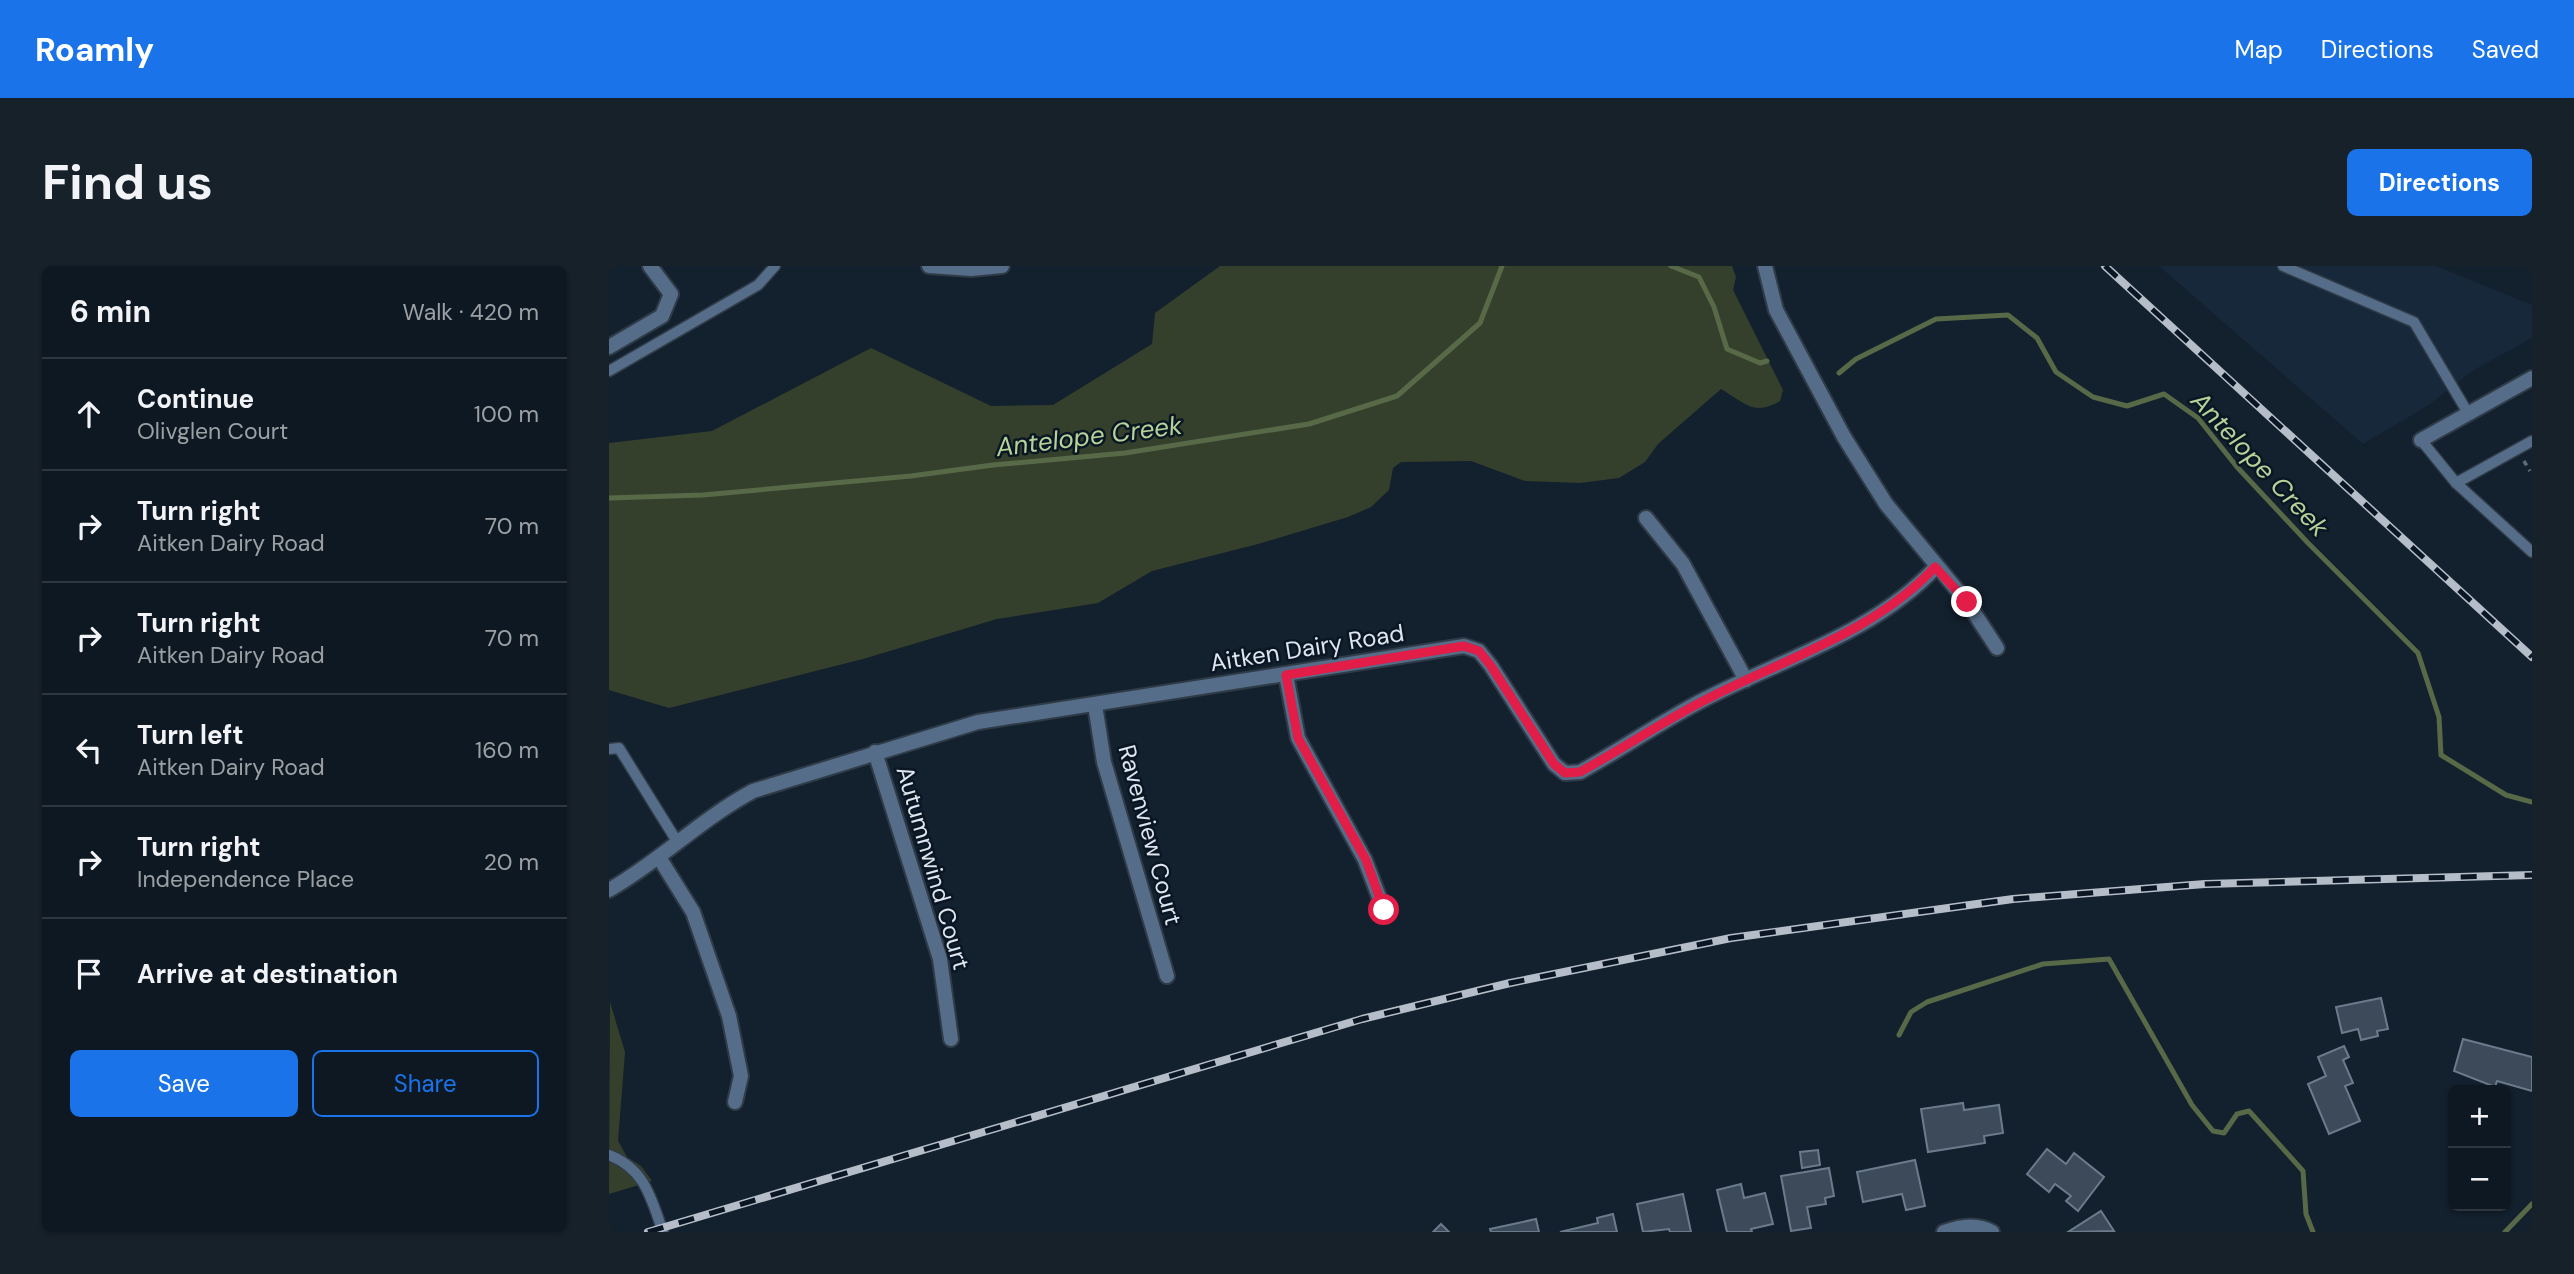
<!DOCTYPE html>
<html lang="en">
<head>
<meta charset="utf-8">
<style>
  :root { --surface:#0e1822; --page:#17212a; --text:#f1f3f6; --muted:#9ba0a5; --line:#2e3740; --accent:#1a73e8 }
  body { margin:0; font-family:"DM Sans",sans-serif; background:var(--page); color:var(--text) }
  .controls { position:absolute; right:21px; bottom:21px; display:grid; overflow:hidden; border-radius:10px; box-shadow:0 2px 5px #0004 }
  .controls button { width:63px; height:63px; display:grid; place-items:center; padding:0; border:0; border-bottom:2px solid var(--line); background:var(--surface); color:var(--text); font:35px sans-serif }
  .stop { position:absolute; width:21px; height:21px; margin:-16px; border:5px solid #e11d48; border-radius:50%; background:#fff }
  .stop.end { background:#e11d48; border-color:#fff; box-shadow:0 2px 7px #0008 }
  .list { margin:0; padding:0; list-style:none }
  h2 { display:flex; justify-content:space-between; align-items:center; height:91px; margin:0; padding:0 28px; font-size:30px }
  h2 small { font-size:23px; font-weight:400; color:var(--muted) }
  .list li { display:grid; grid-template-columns:46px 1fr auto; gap:21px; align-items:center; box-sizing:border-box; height:112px; padding:0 28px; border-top:2px solid var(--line) }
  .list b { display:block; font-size:26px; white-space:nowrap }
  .list p { margin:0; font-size:23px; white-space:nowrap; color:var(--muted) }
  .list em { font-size:23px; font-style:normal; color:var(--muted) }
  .actions { display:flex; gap:14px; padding:21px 28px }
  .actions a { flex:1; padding:16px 0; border:2px solid var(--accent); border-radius:10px; text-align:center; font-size:24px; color:var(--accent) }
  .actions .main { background:var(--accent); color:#fff }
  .icon { flex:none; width:38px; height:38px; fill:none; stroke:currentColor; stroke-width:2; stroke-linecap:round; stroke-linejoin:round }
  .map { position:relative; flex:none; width:1923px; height:966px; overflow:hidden; border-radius:10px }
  header { display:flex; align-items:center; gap:42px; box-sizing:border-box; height:98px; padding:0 35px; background:var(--accent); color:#fff }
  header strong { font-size:33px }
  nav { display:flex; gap:38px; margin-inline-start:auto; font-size:24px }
  .intro { display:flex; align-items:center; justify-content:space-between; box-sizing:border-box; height:168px; padding:0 42px }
  h1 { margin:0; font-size:49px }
  .button { padding:18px 32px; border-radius:10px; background:var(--accent); color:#fff; font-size:24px; font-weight:700 }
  main { display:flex; gap:42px; padding:0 42px }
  aside { flex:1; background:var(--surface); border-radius:10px; box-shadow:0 2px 5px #0004 }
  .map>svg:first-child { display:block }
  .built { fill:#17283b }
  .green { fill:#35402c }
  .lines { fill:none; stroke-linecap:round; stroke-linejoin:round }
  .stream { stroke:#586948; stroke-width:5 }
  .building { fill:#3c4a59; stroke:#6c7b8c; stroke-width:2 }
  .lane-casing { stroke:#2f3c48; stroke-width:13 }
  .street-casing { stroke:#2f3c48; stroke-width:18 }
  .path { stroke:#5e6a76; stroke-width:3.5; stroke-dasharray:5 5; stroke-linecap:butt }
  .lane { stroke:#556d88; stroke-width:10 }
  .street { stroke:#556d88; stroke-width:14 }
  .rail-casing { stroke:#b4bdc8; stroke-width:8 }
  .rail { stroke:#0a1623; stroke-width:5; stroke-dasharray:16; stroke-linecap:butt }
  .route { stroke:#e11d48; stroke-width:9 }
  .labels { text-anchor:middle; stroke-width:5; stroke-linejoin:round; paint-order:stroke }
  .street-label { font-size:24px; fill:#dee6f0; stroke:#0a1623 }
  .water-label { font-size:26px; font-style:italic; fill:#b5d399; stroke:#0a1623 }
</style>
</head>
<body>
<header>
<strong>Roamly</strong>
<nav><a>Map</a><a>Directions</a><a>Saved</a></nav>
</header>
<div class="intro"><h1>Find us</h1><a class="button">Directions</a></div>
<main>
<aside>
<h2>6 min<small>Walk · 420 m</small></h2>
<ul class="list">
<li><svg class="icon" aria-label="ahead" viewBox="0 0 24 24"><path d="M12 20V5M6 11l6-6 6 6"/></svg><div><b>Continue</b><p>Olivglen Court</p></div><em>100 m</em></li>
<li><svg class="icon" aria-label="right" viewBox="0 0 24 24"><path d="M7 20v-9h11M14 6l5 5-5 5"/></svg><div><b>Turn right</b><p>Aitken Dairy Road</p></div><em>70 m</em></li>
<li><svg class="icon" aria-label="right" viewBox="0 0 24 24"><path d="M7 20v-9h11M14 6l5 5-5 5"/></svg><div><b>Turn right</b><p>Aitken Dairy Road</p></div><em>70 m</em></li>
<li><svg class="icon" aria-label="left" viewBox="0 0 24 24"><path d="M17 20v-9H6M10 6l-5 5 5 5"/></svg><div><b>Turn left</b><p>Aitken Dairy Road</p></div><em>160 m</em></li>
<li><svg class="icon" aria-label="right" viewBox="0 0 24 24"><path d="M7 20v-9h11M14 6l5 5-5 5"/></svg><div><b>Turn right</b><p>Independence Place</p></div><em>20 m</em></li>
<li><svg class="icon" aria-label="arrive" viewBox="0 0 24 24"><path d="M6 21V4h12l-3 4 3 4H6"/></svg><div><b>Arrive at destination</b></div></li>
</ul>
<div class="actions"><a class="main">Save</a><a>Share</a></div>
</aside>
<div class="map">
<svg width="1923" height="966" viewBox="0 0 1923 966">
  <rect width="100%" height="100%" fill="#13202d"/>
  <path class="built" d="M1550 0H1827L1923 39V72L1865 104 1818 140 1754 178Z"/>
  <g class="green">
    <path d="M611 0H1123L1127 11 1124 24 1174 124 1171 135C1144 151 1135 136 1112 123L1049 178 1036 196 1010 212 971 217 916 215 862 195 792 196 784 202 780 224 762 241 739 251 649 278 543 305 489 337 388 353 254 393 60 442 0 424V177L103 165 262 82 382 140 444 139 543 78 546 47Z"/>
    <path d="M1 736 16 786 9 875 18 891 32 900 43 915 0 928Z"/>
  </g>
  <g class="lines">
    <g class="stream">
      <path d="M1062 0 1090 11 1105 41 1118 83 1151 97 1158 95"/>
      <path d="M1230 107 1247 93 1327 53 1399 49 1428 72 1447 106 1484 131 1518 140 1555 128 1589 152 1628 201 1699 277 1809 387 1830 451 1832 489 1897 529 1923 536"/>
      <path d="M0 232 94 229 302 210 384 199 516 187 700 158 788 130 871 57 893 0"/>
      <path d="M1290 769 1302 746 1318 736 1434 698 1500 693 1583 839 1604 865 1615 867 1628 848 1640 845 1694 905 1697 948 1704 966"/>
      <path d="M1896 966 1923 938"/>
    </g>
  </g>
  <g class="building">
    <path d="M1772 732 1779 763 1768 765 1769 770 1752 774 1749 763 1733 767 1727 741Z"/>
    <path d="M1854 773 1923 791V825L1888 815 1886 821 1845 805Z"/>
    <path d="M1735 780 1740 791 1734 794 1744 817 1736 820 1751 855 1720 868 1699 818 1717 810 1709 791Z"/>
    <path d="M1354 837 1355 844 1390 839 1394 867 1375 870 1376 877 1319 886 1312 843Z"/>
    <path d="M1438 883 1457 898 1465 887 1495 911 1469 945 1457 935 1462 930 1446 918 1440 926 1418 908Z"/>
    <path d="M1209 884 1211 899 1193 902 1191 886Z"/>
    <path d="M1306 894 1316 940 1297 944 1293 928 1254 936 1248 906Z"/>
    <path d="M1220 902 1225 930 1216 932 1217 938 1198 941 1202 962 1182 965 1172 910Z"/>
    <path d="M1132 918 1135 932 1156 927 1164 958 1142 963 1143 966H1118L1108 924Z"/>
    <path d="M1074 928 1082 966H1061L1060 963 1034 966 1028 938Z"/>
    <path d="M1492 945 1505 965 1459 966Z"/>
    <path d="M1004 948 1008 966H951L989 957 988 952Z"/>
    <path d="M927 953 930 966H882L881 963Z"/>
    <path d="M832 958 840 966H824Z"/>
  </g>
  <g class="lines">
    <defs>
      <g id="lane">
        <path d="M1674 0 1805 56 1859 147"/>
        <path d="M0 105 149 19 166 0"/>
        <path d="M1812 174 1847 217 1923 286"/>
        <path d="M1847 217 1923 175"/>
        <path d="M0 483 10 482 69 577"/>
        <path d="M0 889C36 903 42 932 54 966"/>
      </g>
      <g id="street">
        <path d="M320 0 362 3 393 0"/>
        <path d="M1156 0 1167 44 1235 171 1277 238 1358 336 1388 382"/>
        <path d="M0 81 53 50 62 28 41 0"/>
        <path d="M1812 174 1923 112"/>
        <path d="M1037 252 1074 298 1137 414"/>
        <path d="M677 409 689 472 756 594 775 644"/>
        <path d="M486 439 495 496 558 710"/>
        <path d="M266 486 331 693 342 773"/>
        <path d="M51 593 84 646 120 750 132 810 126 836"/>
        <path d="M0 624C51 595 92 553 144 525L369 456 855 380 870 385 882 400 945 498 956 507 971 506C1013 483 1053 455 1096 433 1174 393 1265 367 1327 301"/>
        <path d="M1335 966C1351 960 1368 957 1383 966"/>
      </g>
    </defs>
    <use href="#lane" class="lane-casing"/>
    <use href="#street" class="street-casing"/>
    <path class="path" d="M1915 195 1921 205"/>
    <use href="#lane" class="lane"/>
    <use href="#street" class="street"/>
    <defs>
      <g id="rail">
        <path d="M1496 0 1923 391"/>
        <path d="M39 966 753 753 901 717 1122 672 1404 633 1596 618 1923 609"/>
      </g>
    </defs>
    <use href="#rail" class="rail-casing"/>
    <use href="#rail" class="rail"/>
  </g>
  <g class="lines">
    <path class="route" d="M775 644 757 594 689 472 677 409 855 380 870 385 882 400 945 498 956 507 971 506C1013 483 1053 456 1096 434 1174 393 1265 367 1326 301L1358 336"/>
  </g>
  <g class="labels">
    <g class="street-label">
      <text transform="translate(698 382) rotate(-9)" y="8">Aitken Dairy Road</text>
      <text transform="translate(541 569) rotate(75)" y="8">Ravenview Court</text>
      <text transform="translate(324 602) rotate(74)" y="8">Autumnwind Court</text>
    </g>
    <g class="water-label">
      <text transform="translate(480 170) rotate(-7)" y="9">Antelope Creek</text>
      <text transform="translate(1651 198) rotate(47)" y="9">Antelope Creek</text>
    </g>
  </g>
</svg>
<div class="controls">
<button>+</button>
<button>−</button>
</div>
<div class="stop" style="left:775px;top:644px"></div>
<div class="stop end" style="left:1358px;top:336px"></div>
</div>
</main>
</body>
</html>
